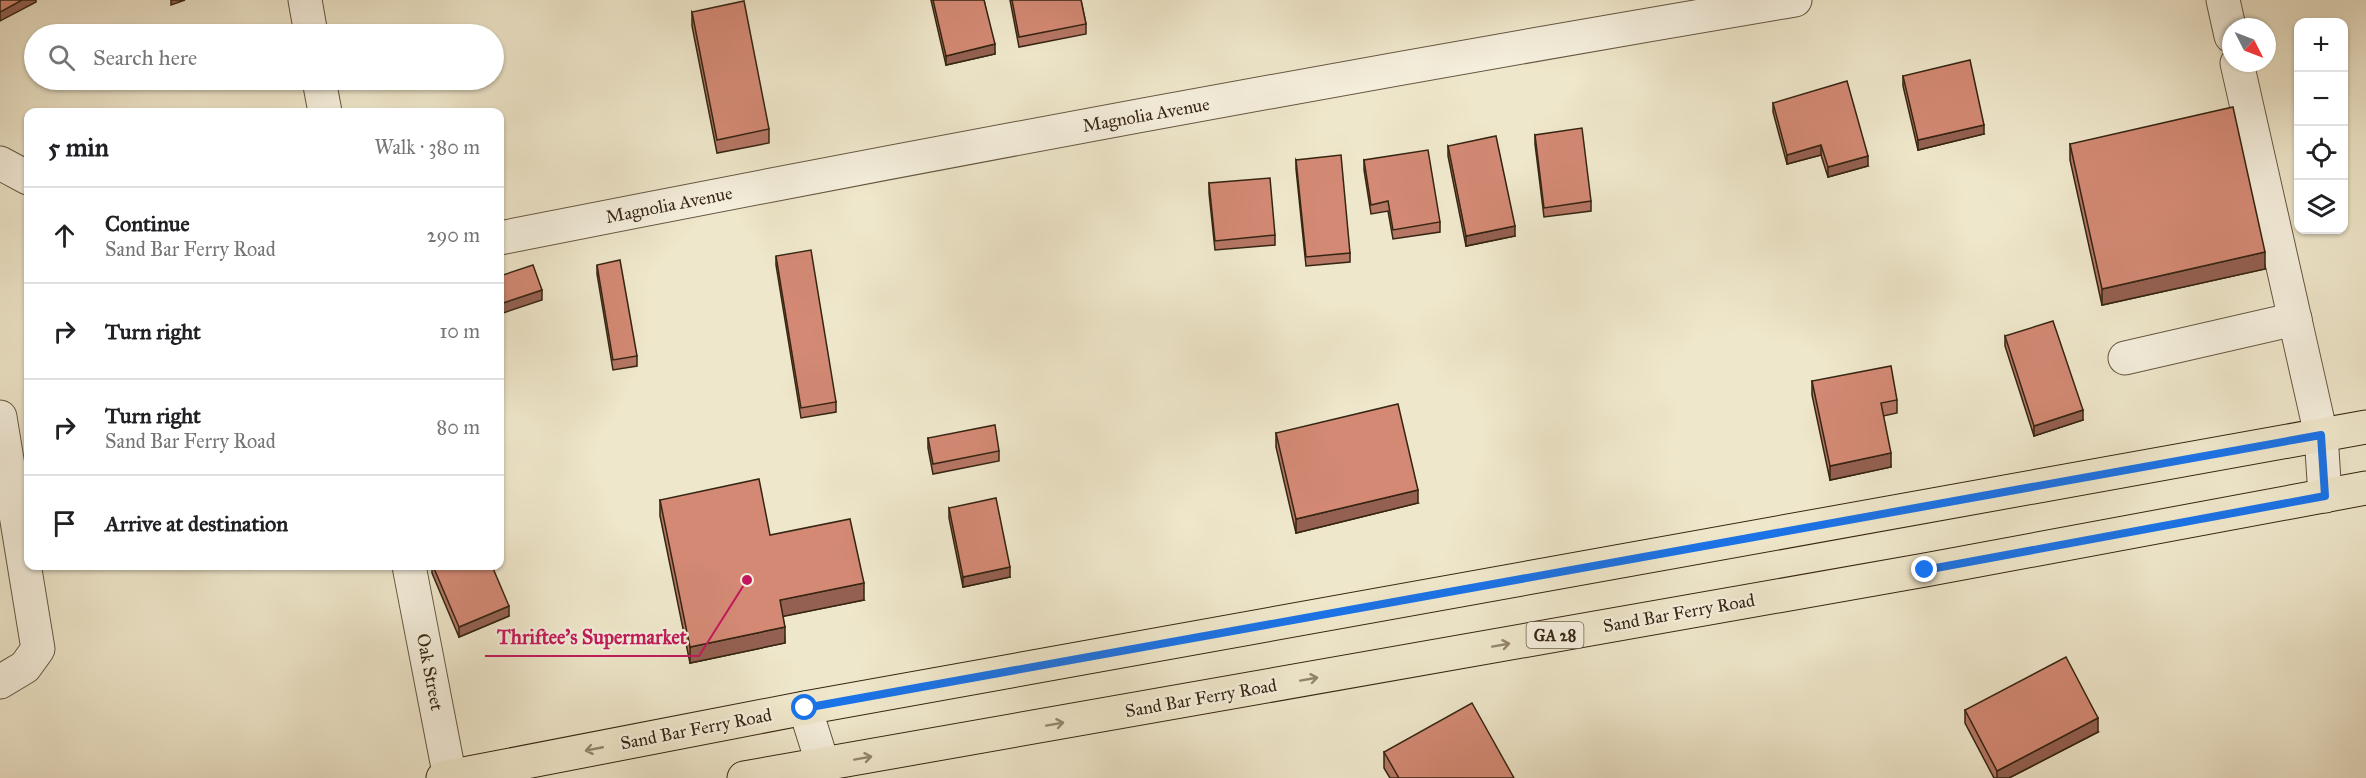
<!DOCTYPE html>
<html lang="en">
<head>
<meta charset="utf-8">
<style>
  :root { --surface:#fff; --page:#f2f2f2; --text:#202124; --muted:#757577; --line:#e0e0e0 }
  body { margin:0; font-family:"IM FELL Great Primer",serif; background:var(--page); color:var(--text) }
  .controls { position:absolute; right:18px; top:18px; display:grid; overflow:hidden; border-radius:12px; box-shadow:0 2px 4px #0004 }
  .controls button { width:54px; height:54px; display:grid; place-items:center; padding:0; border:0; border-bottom:2px solid var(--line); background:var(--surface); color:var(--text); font:30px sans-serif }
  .compass { position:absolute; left:2222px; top:18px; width:54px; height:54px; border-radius:50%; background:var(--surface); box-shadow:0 2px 4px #0004; rotate:132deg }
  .stop { position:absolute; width:18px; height:18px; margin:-14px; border:4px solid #1a73e8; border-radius:50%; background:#fff }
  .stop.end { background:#1a73e8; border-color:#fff; box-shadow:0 2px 6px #0008 }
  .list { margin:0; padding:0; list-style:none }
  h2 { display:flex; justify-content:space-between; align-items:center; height:78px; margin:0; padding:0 24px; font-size:26px }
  h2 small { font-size:20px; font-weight:400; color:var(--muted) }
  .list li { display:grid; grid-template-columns:39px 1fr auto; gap:18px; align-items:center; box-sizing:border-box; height:96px; padding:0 24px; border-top:2px solid var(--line) }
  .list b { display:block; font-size:22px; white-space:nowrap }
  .list p { margin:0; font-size:20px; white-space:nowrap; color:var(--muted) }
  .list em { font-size:20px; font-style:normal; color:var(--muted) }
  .icon { flex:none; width:33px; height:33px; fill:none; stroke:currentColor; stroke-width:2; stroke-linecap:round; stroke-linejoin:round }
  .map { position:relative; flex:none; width:2366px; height:778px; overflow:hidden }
  .search { position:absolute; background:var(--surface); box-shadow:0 2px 4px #0004; left:24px; top:24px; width:480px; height:66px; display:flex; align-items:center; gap:15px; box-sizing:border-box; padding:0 21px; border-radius:33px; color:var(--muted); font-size:22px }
  .panel { position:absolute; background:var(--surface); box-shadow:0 2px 4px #0004; left:24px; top:108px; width:480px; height:462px; border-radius:12px }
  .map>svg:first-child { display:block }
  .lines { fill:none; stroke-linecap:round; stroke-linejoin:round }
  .minor-casing { stroke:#645640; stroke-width:35 }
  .major-casing { stroke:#352512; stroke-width:35 }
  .minor { stroke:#f5efdd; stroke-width:33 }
  .major { stroke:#efe7cb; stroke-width:33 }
  .wall { fill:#b57664; stroke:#352512; stroke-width:1.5 }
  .shaded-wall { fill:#946051; stroke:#352512; stroke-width:1.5 }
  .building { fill:#d38974; stroke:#352512; stroke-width:1.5 }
  .oneway { stroke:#92866e }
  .route { stroke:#1a73e8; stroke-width:8 }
  .labels { text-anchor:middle; stroke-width:4.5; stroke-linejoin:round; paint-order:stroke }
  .shield { fill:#f5efdd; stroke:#6f624f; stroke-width:1.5 }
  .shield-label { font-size:16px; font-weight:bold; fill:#352512 }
  .street-label { font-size:18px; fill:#352512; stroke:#f5efdd }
  .leader { fill:none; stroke:#c2185b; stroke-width:2 }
  .callout-dot { fill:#c2185b; stroke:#f5efdd; stroke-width:2 }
  .callout-label { font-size:20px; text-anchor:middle; font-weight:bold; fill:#c2185b; stroke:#f5efdd; stroke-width:4.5; stroke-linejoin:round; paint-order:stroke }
</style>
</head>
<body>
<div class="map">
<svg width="2366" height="778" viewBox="0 0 2366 778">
  <rect width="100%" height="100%" fill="#efe7cb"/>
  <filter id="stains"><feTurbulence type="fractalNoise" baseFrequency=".00333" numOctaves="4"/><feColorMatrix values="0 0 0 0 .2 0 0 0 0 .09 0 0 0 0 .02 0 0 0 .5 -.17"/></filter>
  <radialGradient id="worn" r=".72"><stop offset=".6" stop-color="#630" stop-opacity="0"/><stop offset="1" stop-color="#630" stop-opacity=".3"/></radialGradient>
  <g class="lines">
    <defs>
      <g id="minor">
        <path d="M305 0 311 34"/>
        <path d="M2223 0 2231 36"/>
        <path d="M2237 63 2321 435 2325 496"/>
        <path d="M319 80 325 112"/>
        <path d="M0 163 28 178"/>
        <path d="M500 238C930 153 1362 73 1795 0"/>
        <path d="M2125 358 2295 319"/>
        <path d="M0 417 38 649 25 667 0 682"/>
        <path d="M409 566 450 778"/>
        <path d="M805 708 823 765"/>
      </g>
      <g id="major">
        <path d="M443 778 805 708 2366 427"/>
        <path d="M744 778 1925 570 2366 488"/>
      </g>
    </defs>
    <use href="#minor" class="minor-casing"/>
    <use href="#major" class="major-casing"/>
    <use href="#minor" class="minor"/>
    <use href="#major" class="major"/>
  </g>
  <g class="wall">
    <path d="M931 0H984L995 54 946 65Z"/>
    <path d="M1010 0H1081L1086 24V34L1019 47Z"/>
    <path d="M692 12 769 129V143L717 153 692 26Z"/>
    <path d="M1903 76 1984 134 1918 150 1903 86Z"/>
    <path d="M1773 103 1868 166 1828 177 1821 155 1787 164 1773 112Z"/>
    <path d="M1535 135 1591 201V211L1544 217 1535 144Z"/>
    <path d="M2070 144 2265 269 2102 305 2070 160Z"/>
    <path d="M1448 146 1515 236 1466 246 1448 156Z"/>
    <path d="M1296 160 1350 253V262L1306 266 1296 169Z"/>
    <path d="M1364 160 1440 222V232L1393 239 1388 211 1371 214 1364 170Z"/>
    <path d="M1209 183 1275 235V245L1215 250 1209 193Z"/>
    <path d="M776 256 836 402V412L801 418 776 265Z"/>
    <path d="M597 265 637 356V366L613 370 597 274Z"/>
    <path d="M2005 336 2083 420 2034 436 2005 346Z"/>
    <path d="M1812 381 1897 400V413L1883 416 1891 467 1830 480 1812 395Z"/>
    <path d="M1276 433 1418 503 1296 533 1276 447Z"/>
    <path d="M928 438 999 451V461L933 474 928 448Z"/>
    <path d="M660 500 770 535 864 600 783 616 785 643 690 663 660 516Z"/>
    <path d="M949 508 1010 577 963 587 949 518Z"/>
    <path d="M432 566H492L509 616 459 637 432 573Z"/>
    <path d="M1965 710 2098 732 2009 778H1994L1965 723Z"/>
    <path d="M1384 752 1514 778H1390L1384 768Z"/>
  </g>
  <g class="shaded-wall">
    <path d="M22 0H36V2L0 21V12Z"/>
    <path d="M171 0H185L171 5Z"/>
    <path d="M995 44V54L946 65V56Z"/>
    <path d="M1984 125V134L1918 150V140Z"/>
    <path d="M1821 145V155L1787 164V155Z"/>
    <path d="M1868 156V166L1828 177V167Z"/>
    <path d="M1515 226V236L1466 246V236Z"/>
    <path d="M2265 252V269L2102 305V289Z"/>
    <path d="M542 290V300L500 314V304Z"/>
    <path d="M2083 410V420L2034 436V426Z"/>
    <path d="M1891 453V467L1830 480V466Z"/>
    <path d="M1418 490V503L1296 533V519Z"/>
    <path d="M1010 567V577L963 587V577Z"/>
    <path d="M864 583V600L780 617V600Z"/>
    <path d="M509 606V616L459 637V627Z"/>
    <path d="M785 627V643L690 663V647Z"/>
    <path d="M2098 718V732L2009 778H1997V771Z"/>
  </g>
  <g class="building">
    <path d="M0 0H22L0 12Z"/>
    <path d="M933 0H984L995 44 946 56Z"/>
    <path d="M1012 0H1081L1086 24 1019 37Z"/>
    <path d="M744 1 769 129 717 140 692 12Z"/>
    <path d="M1970 60 1984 125 1918 140 1903 76Z"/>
    <path d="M1847 81 1868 156 1828 167 1821 145 1787 155 1773 103Z"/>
    <path d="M2233 107 2265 252 2102 289 2070 144Z"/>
    <path d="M1582 128 1591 201 1544 208 1535 135Z"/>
    <path d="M1496 136 1515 226 1466 236 1448 146Z"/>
    <path d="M1428 150 1440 222 1393 230 1388 201 1371 205 1364 160Z"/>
    <path d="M1341 155 1350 253 1306 257 1296 160Z"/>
    <path d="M1270 178 1275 235 1215 241 1209 183Z"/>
    <path d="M811 250 836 402 801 408 776 256Z"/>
    <path d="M620 260 637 356 613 360 597 265Z"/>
    <path d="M533 265 542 290 500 304V276Z"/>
    <path d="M2053 321 2083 410 2034 426 2005 336Z"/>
    <path d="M1891 366 1897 400 1881 403 1891 453 1830 466 1812 381Z"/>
    <path d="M1398 404 1418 490 1296 519 1276 433Z"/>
    <path d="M995 425 999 451 933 464 928 438Z"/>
    <path d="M759 479 770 535 850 519 864 583 780 600 785 627 690 647 660 500Z"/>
    <path d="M996 498 1010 567 963 577 949 508Z"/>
    <path d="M433 566H492L509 606 459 627Z"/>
    <path d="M2066 657 2098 718 1997 771 1965 710Z"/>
    <path d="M1472 703 1514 778H1399L1384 752Z"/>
  </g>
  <defs><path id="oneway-shaft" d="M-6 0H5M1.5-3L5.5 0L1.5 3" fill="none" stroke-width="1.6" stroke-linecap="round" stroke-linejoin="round" transform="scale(1.5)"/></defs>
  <g class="oneway">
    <use href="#oneway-shaft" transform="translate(1501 645) rotate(-10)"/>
    <use href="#oneway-shaft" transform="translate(1309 679) rotate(-10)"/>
    <use href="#oneway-shaft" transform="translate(1055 724) rotate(-10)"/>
    <use href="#oneway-shaft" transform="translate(594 749) rotate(169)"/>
    <use href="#oneway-shaft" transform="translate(863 758) rotate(-10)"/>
  </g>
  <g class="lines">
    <path class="route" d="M805 708 2321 435 2325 496 1925 570"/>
  </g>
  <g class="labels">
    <rect class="shield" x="1526.5" y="622" width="57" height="26" rx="4.5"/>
    <g class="shield-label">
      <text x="1555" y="641">GA 28</text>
    </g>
    <g class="street-label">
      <text transform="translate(1146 115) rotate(-10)" y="6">Magnolia Avenue</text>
      <text transform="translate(669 205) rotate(-11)" y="6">Magnolia Avenue</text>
      <text transform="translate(1679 613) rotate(-10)" y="6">Sand Bar Ferry Road</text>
      <text transform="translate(430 672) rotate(79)" y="6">Oak Street</text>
      <text transform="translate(1201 698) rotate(-10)" y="6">Sand Bar Ferry Road</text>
      <text transform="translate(696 729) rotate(-11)" y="6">Sand Bar Ferry Road</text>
    </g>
  </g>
  <path class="leader" d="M747 580L699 656H485"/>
  <circle class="callout-dot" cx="747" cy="580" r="6"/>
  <g class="callout-label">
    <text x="592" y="644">Thriftee's Supermarket</text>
  </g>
  <rect width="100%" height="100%" filter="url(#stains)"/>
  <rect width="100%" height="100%" fill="url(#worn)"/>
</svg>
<div class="controls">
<button>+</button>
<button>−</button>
<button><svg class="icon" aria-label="locate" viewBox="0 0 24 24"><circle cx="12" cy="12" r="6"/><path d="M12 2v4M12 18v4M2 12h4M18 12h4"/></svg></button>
<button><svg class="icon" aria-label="layers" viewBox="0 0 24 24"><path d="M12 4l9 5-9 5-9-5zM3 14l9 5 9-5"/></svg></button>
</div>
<svg class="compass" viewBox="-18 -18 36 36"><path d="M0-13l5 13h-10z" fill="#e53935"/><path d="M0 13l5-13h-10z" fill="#757577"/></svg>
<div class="stop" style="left:805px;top:708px"></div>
<div class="stop end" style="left:1925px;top:570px"></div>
<div class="search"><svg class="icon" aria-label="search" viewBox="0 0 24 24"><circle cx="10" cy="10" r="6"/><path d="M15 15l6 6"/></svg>Search here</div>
<section class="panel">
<h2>5 min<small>Walk · 380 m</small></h2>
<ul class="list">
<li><svg class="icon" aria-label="ahead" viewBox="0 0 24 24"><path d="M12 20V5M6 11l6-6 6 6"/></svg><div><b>Continue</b><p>Sand Bar Ferry Road</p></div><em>290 m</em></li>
<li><svg class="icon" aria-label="right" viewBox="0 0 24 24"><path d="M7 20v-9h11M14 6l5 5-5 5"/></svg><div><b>Turn right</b></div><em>10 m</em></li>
<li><svg class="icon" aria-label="right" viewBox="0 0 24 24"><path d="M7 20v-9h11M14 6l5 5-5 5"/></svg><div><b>Turn right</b><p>Sand Bar Ferry Road</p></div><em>80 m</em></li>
<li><svg class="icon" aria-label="arrive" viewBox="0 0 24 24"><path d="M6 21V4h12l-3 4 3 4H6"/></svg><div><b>Arrive at destination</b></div></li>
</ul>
</section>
</div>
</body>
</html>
